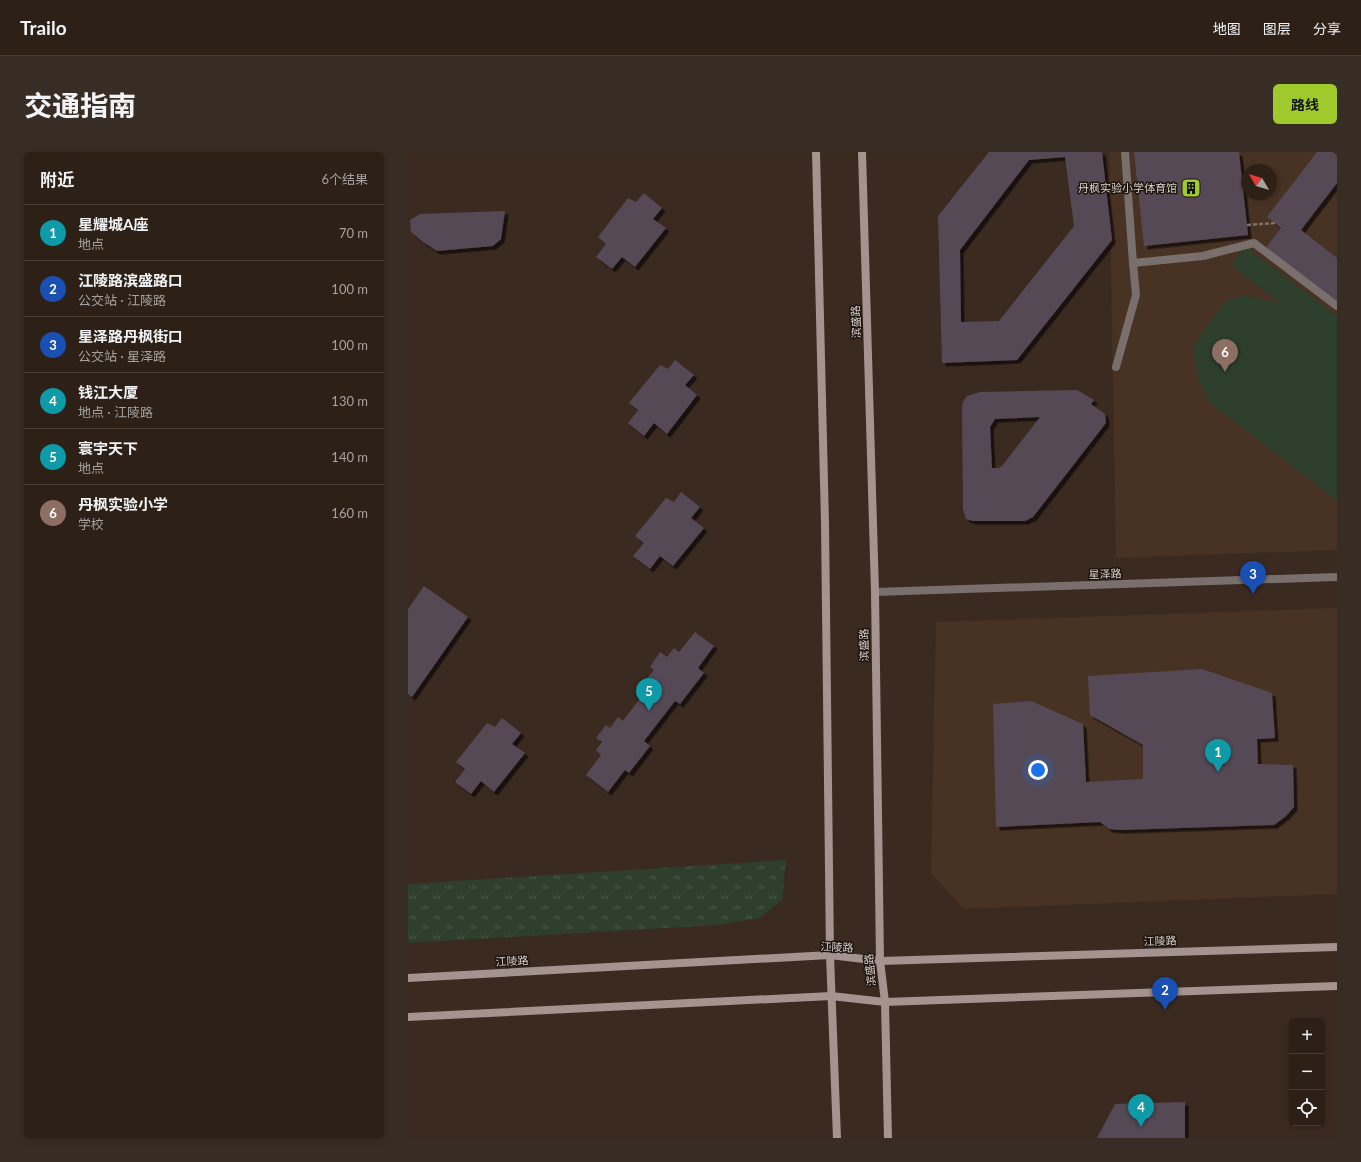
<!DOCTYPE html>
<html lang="zh">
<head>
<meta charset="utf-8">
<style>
  :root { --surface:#2c2017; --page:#382d24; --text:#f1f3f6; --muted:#a6a3a1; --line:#483e36; --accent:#a0c92b }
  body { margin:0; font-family:Lato,"Noto Sans SC",sans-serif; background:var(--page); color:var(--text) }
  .controls { position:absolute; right:12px; bottom:12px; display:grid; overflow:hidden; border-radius:6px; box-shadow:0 2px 6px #0003 }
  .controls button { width:36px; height:36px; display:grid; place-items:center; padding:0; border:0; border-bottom:1px solid var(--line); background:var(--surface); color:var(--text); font:20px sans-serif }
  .compass { position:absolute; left:833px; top:12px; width:36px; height:36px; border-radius:50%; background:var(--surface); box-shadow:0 2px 6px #0003; rotate:308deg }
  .you { position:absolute; left:630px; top:618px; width:14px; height:14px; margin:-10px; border:3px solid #fff; border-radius:50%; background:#1a73e8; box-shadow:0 0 0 6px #1a73e833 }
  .badge { display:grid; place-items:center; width:26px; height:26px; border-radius:50%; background:var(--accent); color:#fff; font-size:13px; font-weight:700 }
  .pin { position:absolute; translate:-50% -33px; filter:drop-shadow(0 1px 2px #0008) }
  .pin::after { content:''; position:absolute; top:21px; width:14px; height:12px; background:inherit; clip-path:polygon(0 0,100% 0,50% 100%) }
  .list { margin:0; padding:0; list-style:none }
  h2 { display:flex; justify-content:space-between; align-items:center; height:52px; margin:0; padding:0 16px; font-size:17px }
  h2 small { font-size:13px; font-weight:400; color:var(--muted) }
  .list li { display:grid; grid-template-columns:26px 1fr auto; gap:12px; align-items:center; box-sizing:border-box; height:56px; padding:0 16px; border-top:1px solid var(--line) }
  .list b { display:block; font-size:15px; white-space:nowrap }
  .list p { margin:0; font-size:13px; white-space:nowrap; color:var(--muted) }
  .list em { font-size:13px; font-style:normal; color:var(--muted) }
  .icon { flex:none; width:22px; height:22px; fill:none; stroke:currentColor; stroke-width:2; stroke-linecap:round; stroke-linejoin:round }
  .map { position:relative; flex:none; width:929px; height:986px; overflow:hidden; border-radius:6px }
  header { display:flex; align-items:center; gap:24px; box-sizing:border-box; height:56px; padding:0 20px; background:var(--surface); border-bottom:1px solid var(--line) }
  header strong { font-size:19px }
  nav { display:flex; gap:22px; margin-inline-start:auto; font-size:14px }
  .intro { display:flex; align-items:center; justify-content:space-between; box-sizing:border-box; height:96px; padding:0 24px }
  h1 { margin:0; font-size:28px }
  .button { padding:10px 18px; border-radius:6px; background:var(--accent); color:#111; font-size:14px; font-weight:700 }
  main { display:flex; gap:24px; padding:0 24px }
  aside { flex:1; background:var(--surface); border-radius:6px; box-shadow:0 2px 6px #0003 }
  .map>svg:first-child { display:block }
  .built { fill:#483223; fill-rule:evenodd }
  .grass { fill:url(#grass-tufts) }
  .pitch { fill:#2e3f2e }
  .building { fill:#574857; fill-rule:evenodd; filter:url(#shadow) }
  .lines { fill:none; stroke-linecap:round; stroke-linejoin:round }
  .path { stroke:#807168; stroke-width:2.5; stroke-dasharray:4 2; stroke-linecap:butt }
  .lane { stroke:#796f6c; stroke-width:8 }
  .street { stroke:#796f6c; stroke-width:8 }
  .secondary { stroke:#a4938f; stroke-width:8 }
  .labels { text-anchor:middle; stroke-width:3; stroke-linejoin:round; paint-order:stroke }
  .poi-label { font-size:11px; fill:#ddd2cb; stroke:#1c1510; text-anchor:end }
  .street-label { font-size:11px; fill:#ddd2cb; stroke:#1c1510 }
</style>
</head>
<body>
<header>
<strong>Trailo</strong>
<nav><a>地图</a><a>图层</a><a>分享</a></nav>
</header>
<div class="intro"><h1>交通指南</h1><a class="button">路线</a></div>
<main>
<aside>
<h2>附近<small>6个结果</small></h2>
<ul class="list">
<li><span class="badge" style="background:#0f9aa8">1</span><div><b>星耀城A座</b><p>地点</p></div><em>70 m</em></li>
<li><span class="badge" style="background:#1a4fb4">2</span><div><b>江陵路滨盛路口</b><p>公交站 · 江陵路</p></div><em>100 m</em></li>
<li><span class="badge" style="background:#1a4fb4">3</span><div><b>星泽路丹枫街口</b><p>公交站 · 星泽路</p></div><em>100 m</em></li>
<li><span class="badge" style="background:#0f9aa8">4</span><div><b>钱江大厦</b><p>地点 · 江陵路</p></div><em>130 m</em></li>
<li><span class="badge" style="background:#0f9aa8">5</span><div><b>寰宇天下</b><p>地点</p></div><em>140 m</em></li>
<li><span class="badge" style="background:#8d6e63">6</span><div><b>丹枫实验小学</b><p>学校</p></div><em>160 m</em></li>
</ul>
</aside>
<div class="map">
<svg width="929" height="986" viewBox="0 0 929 986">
  <defs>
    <pattern id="grass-tufts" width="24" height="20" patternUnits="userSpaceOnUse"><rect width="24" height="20" fill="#2e3f2e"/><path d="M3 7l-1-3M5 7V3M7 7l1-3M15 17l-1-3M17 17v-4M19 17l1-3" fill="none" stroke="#4c5a4b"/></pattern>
    <filter id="shadow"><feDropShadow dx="3.5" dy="3.5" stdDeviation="0" flood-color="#0009"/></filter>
  </defs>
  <rect width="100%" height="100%" fill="#3b2a1f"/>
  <g class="built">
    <path d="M701 0H929V398L708 406ZM839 18H863V42H839Z"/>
    <path d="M929 456V742L556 757 523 721 528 470Z"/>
  </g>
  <path class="grass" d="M378 708 374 748 352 766 309 773 0 791V732Z"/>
  <path class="pitch" d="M837 94 929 164V349L800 249 789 222 785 195 798 175 817 150 835 143 873 152 823 113Z"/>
  <g class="building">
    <path d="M581 0H694L704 88 609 208 534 211 530 64ZM657 5 666 74 591 169 553 170 552 98 621 8Z"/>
    <path d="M726 0H831L840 83 736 94Z"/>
    <path d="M909 0H929V31L893 78 929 106V151L858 96 873 76 859 65Z"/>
    <path d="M236 41 254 56 245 67 258 76 227 115 214 105 204 117 188 105 198 92 190 85 220 46 228 50Z"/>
    <path d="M97 59 93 87 85 94 29 99 15 90 3 80 2 68 12 62Z"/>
    <path d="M267 208 286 223 277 233 289 243 259 282 246 271 236 284 220 271 230 258 221 251 252 213 260 217Z"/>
    <path d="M669 238 686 248 683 252 697 262 698 271 625 365 617 369H565L558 367 555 357 554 254 556 248 559 244 572 240ZM632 265 594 314 590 316H584L582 275 587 267Z"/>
    <path d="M273 340 292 355 283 366 296 376 265 414 252 404 242 417 225 404 236 391 227 384 258 346 266 350Z"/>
    <path d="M16 434 60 465 4 545 0 542V457Z"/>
    <path d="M287 480 306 494 290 516 296 521 272 552 267 549 236 589 242 594 221 621 217 618 200 640 178 623 193 603 188 598 194 590 188 586 198 573 202 576 210 565 215 569 242 533 237 529 246 518 242 515 252 500 259 505 266 496 271 500Z"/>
    <path d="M794 517 864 541 867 586 849 587 850 612 885 613 886 655 878 664 866 673 713 678 701 677 692 670 588 675 585 552 623 549 675 572 678 630 735 627V593L682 563 680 524Z"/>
    <path d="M94 566 113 581 104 592 117 601 86 640 73 629 63 642 47 630 57 617 48 610 79 571 87 575Z"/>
    <path d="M777 950V986H689L707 952Z"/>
  </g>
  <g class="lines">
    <path class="path" d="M839 73 867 71"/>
    <g class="lane">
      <path d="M717 0 725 111 795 104 846 91 929 154"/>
      <path d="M708 215 728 143 725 111"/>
    </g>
    <path class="street" d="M467 440 929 425"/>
    <g class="secondary">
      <path d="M408 0 417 371 422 803 429 986"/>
      <path d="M454 0 467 440 472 809 477 850 480 986"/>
      <path d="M0 826 422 803 472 809 929 795"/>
      <path d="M0 865 423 844 477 850 929 834"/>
    </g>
  </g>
  <defs>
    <symbol id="building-square" viewBox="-11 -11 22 22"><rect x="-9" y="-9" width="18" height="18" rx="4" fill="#a0c92b" stroke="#1c1510"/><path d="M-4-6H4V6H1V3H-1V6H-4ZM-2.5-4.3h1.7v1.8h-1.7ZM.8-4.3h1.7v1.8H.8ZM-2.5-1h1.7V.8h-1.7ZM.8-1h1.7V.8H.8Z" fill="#111"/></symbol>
  </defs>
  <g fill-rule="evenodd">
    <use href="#building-square" x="772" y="25" width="22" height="22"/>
  </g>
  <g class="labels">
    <g class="poi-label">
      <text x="769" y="40">丹枫实验小学体育馆</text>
    </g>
    <g class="street-label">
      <text transform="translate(448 170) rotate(-92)" y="4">滨盛路</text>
      <text transform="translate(697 422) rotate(-2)" y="4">星泽路</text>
      <text transform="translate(456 493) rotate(-91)" y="4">滨盛路</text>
      <text transform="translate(752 789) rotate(-2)" y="4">江陵路</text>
      <text transform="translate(429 795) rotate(3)" y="4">江陵路</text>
      <text transform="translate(104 809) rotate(-3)" y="4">江陵路</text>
      <text transform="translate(462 818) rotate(-95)" y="4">滨盛路</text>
    </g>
  </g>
</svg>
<div class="controls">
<button>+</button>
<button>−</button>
<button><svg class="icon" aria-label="locate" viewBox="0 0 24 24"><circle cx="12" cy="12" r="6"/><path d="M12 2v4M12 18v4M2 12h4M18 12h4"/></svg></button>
</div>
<svg class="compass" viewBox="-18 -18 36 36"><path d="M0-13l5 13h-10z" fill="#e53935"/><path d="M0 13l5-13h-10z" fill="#a6a3a1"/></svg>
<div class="you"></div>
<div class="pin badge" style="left:810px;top:620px;background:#0f9aa8">1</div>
<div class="pin badge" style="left:757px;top:858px;background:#1a4fb4">2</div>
<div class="pin badge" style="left:845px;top:442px;background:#1a4fb4">3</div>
<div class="pin badge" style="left:733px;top:975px;background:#0f9aa8">4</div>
<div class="pin badge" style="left:241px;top:559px;background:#0f9aa8">5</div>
<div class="pin badge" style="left:817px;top:220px;background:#8d6e63">6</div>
</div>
</main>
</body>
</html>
